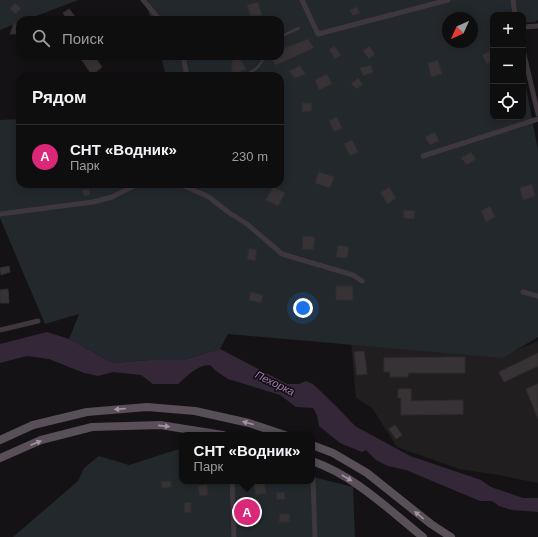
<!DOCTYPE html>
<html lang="ru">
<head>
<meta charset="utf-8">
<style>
  :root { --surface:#0f0e0f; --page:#1d1c1d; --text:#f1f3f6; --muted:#9b9c9e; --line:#2f2e2f; --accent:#db2777 }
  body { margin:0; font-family:Helvetica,sans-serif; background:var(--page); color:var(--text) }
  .controls { position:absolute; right:12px; top:12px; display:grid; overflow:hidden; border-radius:8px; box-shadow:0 2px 10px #0003 }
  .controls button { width:36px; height:36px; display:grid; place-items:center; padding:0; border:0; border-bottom:1px solid var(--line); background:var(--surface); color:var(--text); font:20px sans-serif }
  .compass { position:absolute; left:442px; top:12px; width:36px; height:36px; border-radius:50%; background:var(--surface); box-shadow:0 2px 10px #0003; rotate:225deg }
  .you { position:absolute; left:303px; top:308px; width:14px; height:14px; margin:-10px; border:3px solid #fff; border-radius:50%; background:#1a73e8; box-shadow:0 0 0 6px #1a73e833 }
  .badge { display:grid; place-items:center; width:26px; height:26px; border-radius:50%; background:var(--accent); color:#fff; font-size:13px; font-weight:700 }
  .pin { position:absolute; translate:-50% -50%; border:2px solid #fff; box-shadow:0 1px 4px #0006 }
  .popup { position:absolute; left:179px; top:432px; width:136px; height:52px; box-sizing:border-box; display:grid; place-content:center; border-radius:8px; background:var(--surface); filter:drop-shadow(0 1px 3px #0005); font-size:13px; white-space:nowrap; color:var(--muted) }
  .popup b { font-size:15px; color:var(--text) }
  .popup::after { content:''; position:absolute; left:50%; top:100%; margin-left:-8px; border:8px solid transparent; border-top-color:var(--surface) }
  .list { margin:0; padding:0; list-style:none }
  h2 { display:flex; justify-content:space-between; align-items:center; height:52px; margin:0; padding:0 16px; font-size:17px }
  h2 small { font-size:13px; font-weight:400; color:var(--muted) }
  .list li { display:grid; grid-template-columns:26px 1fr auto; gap:12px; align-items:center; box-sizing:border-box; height:64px; padding:0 16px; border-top:1px solid var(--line) }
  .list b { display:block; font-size:15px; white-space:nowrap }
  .list p { margin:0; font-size:13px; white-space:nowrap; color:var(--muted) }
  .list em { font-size:13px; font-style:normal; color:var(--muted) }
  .icon { flex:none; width:22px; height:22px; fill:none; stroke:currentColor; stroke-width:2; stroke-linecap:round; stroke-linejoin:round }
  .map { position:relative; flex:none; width:538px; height:537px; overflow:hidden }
  .search { position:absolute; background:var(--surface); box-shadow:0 2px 10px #0003; left:16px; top:16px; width:268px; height:44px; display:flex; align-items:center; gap:10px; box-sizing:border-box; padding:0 14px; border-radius:12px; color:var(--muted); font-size:15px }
  .panel { position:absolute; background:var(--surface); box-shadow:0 2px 10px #0003; left:16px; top:72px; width:268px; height:116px; border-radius:12px }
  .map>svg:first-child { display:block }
  .built { fill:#211e20 }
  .green { fill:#22282c; fill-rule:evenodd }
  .water { fill:#342838 }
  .building { fill:#363235; stroke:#302c2f }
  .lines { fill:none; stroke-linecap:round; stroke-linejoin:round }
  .service { stroke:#3e373e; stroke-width:2.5 }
  .minor { stroke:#3e373e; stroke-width:5 }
  .primary { stroke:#584f58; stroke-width:8 }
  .oneway { fill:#a292a2 }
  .labels { text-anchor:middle; stroke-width:3; stroke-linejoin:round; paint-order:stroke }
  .water-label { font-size:11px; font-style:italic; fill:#a379b2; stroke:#0f0d0f }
</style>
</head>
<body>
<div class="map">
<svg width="538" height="537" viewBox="0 0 538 537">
  <rect width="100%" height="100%" fill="#141214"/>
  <path class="built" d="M538 341V483L498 475 459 469 397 447 372 408 356 398 351 343 500 357Z"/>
  <g class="green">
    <path d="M0 0H78L26 20H20V22L0 30Z"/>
    <path d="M145 0H538V20L535 22 523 23V15H493V117H523V72L538 150V337L503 358 228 334 220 349 183 360H150L113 363 69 339 79 314 45 324 0 218V120L20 119V184H280V76H166L161 56H280V20H151ZM448 18H472V42H448Z"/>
    <path d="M182 448V481H312V476L317 478 353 487 355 537H13L78 481 84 468 99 456 129 465Z"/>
  </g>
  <path class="water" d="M47 332 69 339 113 363 150 360H183L220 349 287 384H299L306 381 313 384 337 407 355 426 410 456 481 480 491 487 523 498H538V512L512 510 499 506 492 501H480L406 470 388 466 376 460 366 450 362 452 340 443 319 426 317 415 313 408 296 407 280 395 228 379 216 371 210 365C197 365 187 376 178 384H153L141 375 113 372 98 376 84 373 49 359 27 356 0 363V344Z"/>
  <g class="building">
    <path d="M258 2 262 15 251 16 247 5Z"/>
    <path d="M15 3 21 8 16 14 10 9Z"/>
    <path d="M357 7 360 13 353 16 350 10Z"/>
    <path d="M69 9 78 20H59L65 16 63 13Z"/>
    <path d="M14 23 19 25 17 34H10Z"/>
    <path d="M308 39 314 48 276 65 269 56H280V50Z"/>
    <path d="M334 46 341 55 335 59 329 50Z"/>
    <path d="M369 46 375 54 369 59 363 51Z"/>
    <path d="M493 50V61L487 64 482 55Z"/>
    <path d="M79 56H94L102 67 92 75Z"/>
    <path d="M239 56 246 69 232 75V61Z"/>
    <path d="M438 60 442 74 431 77 428 63Z"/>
    <path d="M371 65 373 72 363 76 360 68Z"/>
    <path d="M300 66 306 74 295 78 289 71Z"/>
    <path d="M327 74 332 84 319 90 315 80Z"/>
    <path d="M358 78 363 84 357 89 351 84Z"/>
    <path d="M302 103H311L312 111 302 112Z"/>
    <path d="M337 117 342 128 334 132 329 121Z"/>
    <path d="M435 132 439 141 430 145 425 137Z"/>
    <path d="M352 140 358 152 350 156 344 144Z"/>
    <path d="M471 152 476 159 467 165 461 158Z"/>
    <path d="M319 172 334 177 330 188 315 183Z"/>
    <path d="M532 184 535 196 523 200 520 188Z"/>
    <path d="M273 187 285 193 278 206 266 200Z"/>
    <path d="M389 187 396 198 388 204 380 193Z"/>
    <path d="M89 189 90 195 84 196 82 190Z"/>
    <path d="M490 206 495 217 486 222 481 211Z"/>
    <path d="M404 210 415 211 414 219 403 218Z"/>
    <path d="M303 236 315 237 313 250 302 249Z"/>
    <path d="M338 245 349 247 347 258 336 257Z"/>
    <path d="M249 248 257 250 255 261 247 259Z"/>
    <path d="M9 266 10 272 1 275 0 268Z"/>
    <rect x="336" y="286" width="17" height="14"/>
    <path d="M8 289 9 303H0V290Z"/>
    <path d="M251 292 263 295 261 303 249 300Z"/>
    <path d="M364 351 367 374 357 375 354 352Z"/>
    <path d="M538 353V366L504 382 499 372Z"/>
    <path d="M465 357V373H408V377H390V372H384V358Z"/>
    <path d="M538 384V419L526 389Z"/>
    <path d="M398 389H411V401L463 400V414L401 415V398H398Z"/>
    <path d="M395 425 402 435 396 439 389 429Z"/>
    <path d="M171 481V487L162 488 161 482Z"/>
    <path d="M264 481 266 493 256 495 253 482Z"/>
    <path d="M207 484 208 495 200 496 198 486Z"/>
    <path d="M284 492 285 499 277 500 276 493Z"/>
    <rect x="248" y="501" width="10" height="12"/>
    <path d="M191 502V512L185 513 184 503Z"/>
    <path d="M280 514H290L289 522H279Z"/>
  </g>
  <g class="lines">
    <g class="service">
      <path d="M280 37 299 28"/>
      <path d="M241 76C255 71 258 69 265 56"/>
    </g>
    <g class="minor">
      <path d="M143 0 160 20"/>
      <path d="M302 0 318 34 448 0"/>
      <path d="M513 0 515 15"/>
      <path d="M523 27 538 26"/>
      <path d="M523 50 538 114"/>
      <path d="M183 56 187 76"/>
      <path d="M423 156 538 119"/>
      <path d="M180 184 209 197 228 212 247 224 282 254 353 275 362 281"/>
      <path d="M0 214 93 202 112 197 138 184"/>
      <path d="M523 292 538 296"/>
      <path d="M0 330 38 321"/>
      <path d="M312 475 313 478 315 537"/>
      <path d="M232 481 234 537"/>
    </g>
    <g class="primary">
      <path d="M0 440 33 425 87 412 147 407 195 411 249 423 285 435"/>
      <path d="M312 445 333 453 367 473 431 524 451 537"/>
      <path d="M0 458 41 440 92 427 160 425 223 435"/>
      <path d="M312 461C355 476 388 509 423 537"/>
    </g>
  </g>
  <defs><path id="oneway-solid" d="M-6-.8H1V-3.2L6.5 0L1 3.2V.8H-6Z"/></defs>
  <g class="oneway">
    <use href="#oneway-solid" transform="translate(120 409) rotate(175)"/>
    <use href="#oneway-solid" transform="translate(248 423) rotate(-165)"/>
    <use href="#oneway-solid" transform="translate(164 426) rotate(6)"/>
    <use href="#oneway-solid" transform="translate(36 443) rotate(-23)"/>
    <use href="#oneway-solid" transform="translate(347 478) rotate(30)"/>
    <use href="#oneway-solid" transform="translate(419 515) rotate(-141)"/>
  </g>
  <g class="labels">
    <g class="water-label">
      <text transform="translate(275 383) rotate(26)" y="4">Пехорка</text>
    </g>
  </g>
</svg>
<div class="controls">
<button>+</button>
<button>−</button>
<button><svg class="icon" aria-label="locate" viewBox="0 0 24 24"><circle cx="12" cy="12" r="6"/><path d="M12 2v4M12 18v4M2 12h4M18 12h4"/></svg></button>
</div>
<svg class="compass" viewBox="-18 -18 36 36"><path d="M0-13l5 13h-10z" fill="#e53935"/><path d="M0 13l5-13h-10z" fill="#9b9c9e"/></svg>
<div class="you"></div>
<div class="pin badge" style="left:247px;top:512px">A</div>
<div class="popup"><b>СНТ «Водник»</b>Парк</div>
<div class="search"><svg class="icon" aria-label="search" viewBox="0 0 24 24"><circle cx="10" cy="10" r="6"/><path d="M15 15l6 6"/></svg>Поиск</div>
<section class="panel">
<h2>Рядом<small></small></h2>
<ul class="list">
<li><span class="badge">A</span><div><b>СНТ «Водник»</b><p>Парк</p></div><em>230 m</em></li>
</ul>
</section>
</div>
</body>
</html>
